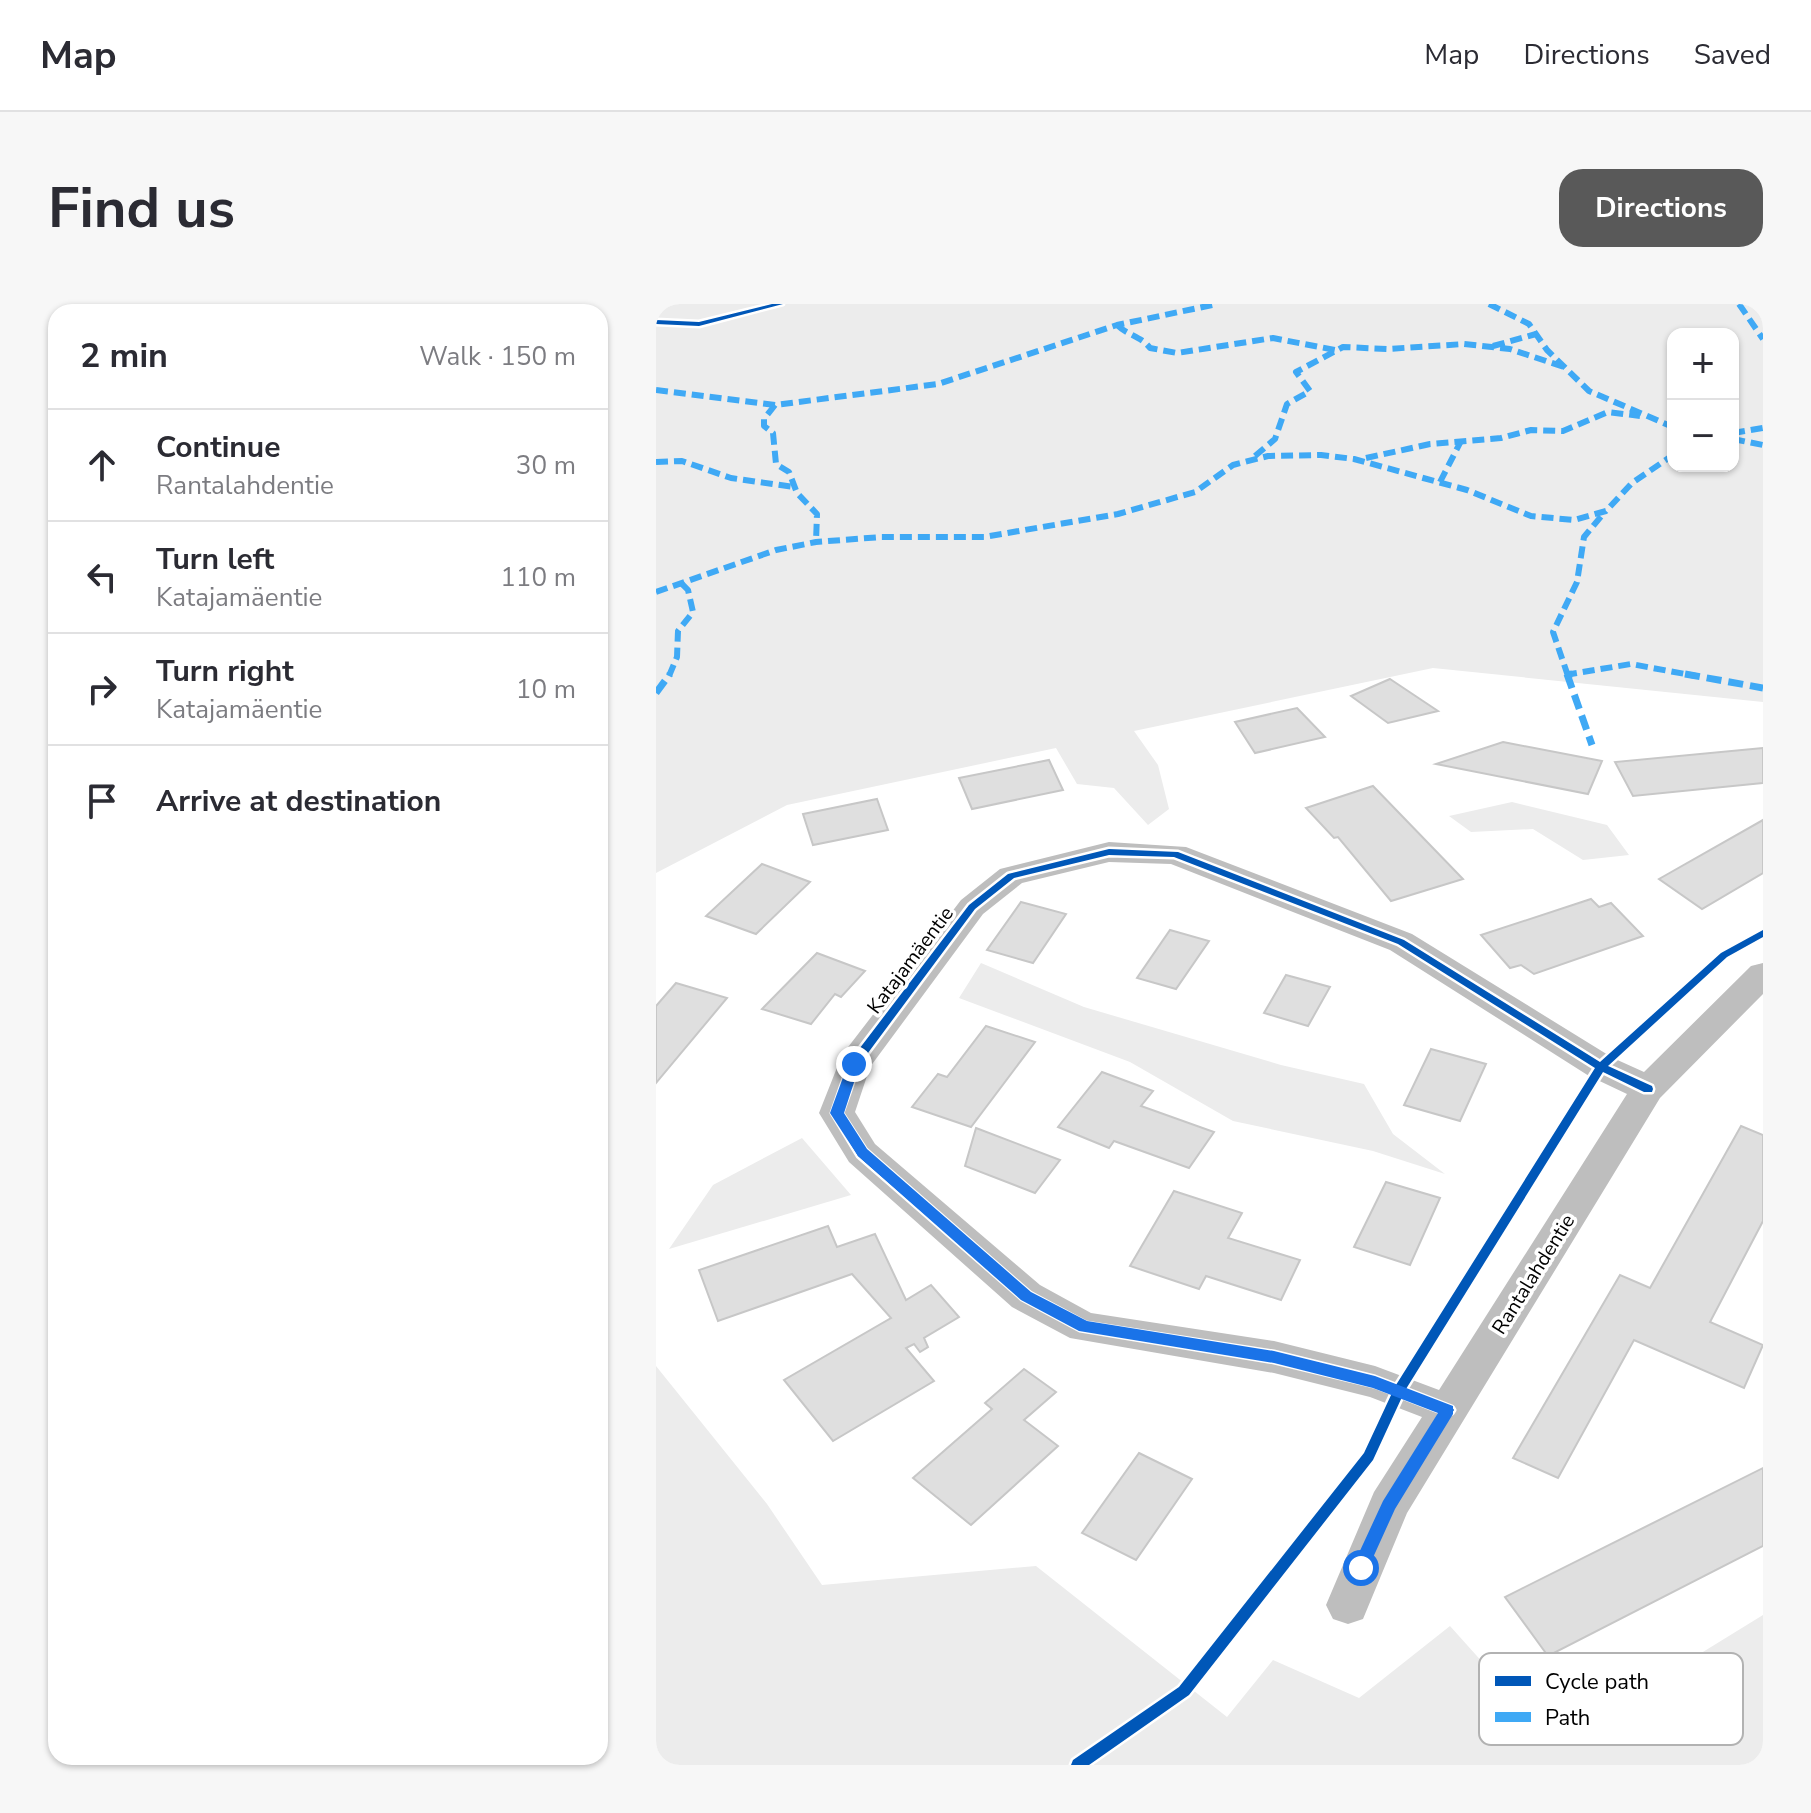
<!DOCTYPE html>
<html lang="en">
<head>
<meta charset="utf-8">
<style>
  :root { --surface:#fff; --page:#f7f7f7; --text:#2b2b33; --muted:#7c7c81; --line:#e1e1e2; --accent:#595959 }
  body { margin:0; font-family:"Nunito Sans",sans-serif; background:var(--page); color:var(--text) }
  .controls { position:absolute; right:24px; top:24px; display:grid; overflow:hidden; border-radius:16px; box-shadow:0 2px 6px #0004 }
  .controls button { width:72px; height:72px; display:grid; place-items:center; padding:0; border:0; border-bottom:2px solid var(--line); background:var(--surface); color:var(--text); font:40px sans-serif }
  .stop { position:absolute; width:24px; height:24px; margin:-18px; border:6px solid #1a73e8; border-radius:50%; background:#fff }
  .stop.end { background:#1a73e8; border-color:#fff; box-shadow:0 2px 8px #0008 }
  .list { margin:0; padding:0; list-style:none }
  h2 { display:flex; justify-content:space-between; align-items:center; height:104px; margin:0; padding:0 32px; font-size:34px }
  h2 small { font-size:26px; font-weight:400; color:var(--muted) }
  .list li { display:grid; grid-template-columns:52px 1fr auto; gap:24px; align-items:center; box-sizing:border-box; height:112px; padding:0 32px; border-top:2px solid var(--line) }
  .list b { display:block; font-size:30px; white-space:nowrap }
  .list p { margin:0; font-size:26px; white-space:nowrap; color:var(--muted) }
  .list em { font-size:26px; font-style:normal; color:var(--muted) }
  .icon { flex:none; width:44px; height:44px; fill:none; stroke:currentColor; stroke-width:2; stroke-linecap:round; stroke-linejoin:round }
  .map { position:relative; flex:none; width:1107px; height:1461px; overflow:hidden; border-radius:24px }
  header { display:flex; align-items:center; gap:48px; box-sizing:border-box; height:112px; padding:0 40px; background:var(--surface); border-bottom:2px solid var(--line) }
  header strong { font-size:38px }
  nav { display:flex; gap:44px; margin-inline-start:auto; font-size:28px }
  .intro { display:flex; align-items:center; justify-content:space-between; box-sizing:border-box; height:192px; padding:0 48px }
  h1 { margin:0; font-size:56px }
  .button { padding:20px 36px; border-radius:24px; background:var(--accent); color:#fff; font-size:28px; font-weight:700 }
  main { display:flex; gap:48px; padding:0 48px }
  aside { flex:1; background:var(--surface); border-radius:24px; box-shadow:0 2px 6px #0004 }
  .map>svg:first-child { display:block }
  .green { fill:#ececec; fill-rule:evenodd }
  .building { fill:#dfdfdf; stroke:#c7c7c7; stroke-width:2 }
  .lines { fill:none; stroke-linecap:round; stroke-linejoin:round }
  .minor { fill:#bebebe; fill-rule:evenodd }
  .quiet-far1 { stroke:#3fa9f5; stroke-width:6; stroke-dasharray:12 6; stroke-linecap:butt }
  .quiet { stroke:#3fa9f5; stroke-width:7; stroke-dasharray:15 7; stroke-linecap:butt }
  .cycleway-casing { stroke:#fff; stroke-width:5 }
  .cycleway { fill:#0057b8; fill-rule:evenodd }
  .route { fill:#1a73e8 }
  .labels { text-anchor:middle; stroke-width:7; stroke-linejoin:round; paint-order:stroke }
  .street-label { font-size:20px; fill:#000; stroke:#fff }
  .key { fill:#fff; stroke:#b2b2b2; stroke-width:2 }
  .key-label { font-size:22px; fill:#000 }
</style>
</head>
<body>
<header>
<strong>Map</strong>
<nav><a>Map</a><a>Directions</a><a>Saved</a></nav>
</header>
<div class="intro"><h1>Find us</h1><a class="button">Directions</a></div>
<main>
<aside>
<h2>2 min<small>Walk · 150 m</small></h2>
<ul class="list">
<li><svg class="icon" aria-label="ahead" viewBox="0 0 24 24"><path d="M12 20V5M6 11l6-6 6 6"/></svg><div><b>Continue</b><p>Rantalahdentie</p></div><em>30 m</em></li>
<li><svg class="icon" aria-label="left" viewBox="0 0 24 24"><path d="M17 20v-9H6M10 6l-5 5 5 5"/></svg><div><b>Turn left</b><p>Katajamäentie</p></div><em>110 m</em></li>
<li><svg class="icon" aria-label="right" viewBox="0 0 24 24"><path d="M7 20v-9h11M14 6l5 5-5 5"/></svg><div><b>Turn right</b><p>Katajamäentie</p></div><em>10 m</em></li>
<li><svg class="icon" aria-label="arrive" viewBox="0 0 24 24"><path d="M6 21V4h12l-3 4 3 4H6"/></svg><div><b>Arrive at destination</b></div></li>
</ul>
</aside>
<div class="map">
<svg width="1107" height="1461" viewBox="0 0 1107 1461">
  <rect width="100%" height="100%" fill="#fff"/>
  <g class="green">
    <path d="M0 0H1107V398L777 364 478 427 502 461 513 505 492 521 458 484 421 480 400 444 131 501 0 569ZM1017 30H1077V162H1017Z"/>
    <path d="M856 498 951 521 973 551 927 556 877 525 815 528 793 512Z"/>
    <path d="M325 659 428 703 625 761 708 780 737 830 789 870 717 847 577 817 474 758 303 694Z"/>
    <path d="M146 834 195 891 13 945 57 881Z"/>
    <path d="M0 1062 111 1200 166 1281 380 1262 571 1413 617 1356 703 1394 794 1322 899 1439 1107 1311V1461H0Z"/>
  </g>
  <g class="building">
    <path d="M734 375 782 407 732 419 695 392Z"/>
    <path d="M641 404 669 433 599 449 579 418Z"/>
    <path d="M847 438 946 457 932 490 780 460Z"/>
    <path d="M1107 444V479L977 492 959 458Z"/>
    <path d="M393 456 407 486 316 505 303 474Z"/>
    <path d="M717 482 807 575 735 597 682 533 678 534 650 504Z"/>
    <path d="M221 495 232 526 157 541 147 510Z"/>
    <path d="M1107 516V569L1046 605 1003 575Z"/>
    <path d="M106 560 154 578 100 630 50 612Z"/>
    <path d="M935 595 943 603 955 599 987 632 878 670 865 661 854 664 825 631Z"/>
    <path d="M365 598 410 610 377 659 331 646Z"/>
    <path d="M514 626 553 637 520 685 481 674Z"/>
    <path d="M161 649 209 667 185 693 179 690 155 720 106 705Z"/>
    <path d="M630 671 674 683 652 722 608 709Z"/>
    <path d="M20 679 71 694 0 779V702Z"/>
    <path d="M330 722 379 738 315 823 256 803 282 770 291 773Z"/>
    <path d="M775 745 830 760 804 817 748 801Z"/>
    <path d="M446 768 497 787 485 802 558 828 533 864 458 837 453 844 402 823Z"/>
    <path d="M1085 822 1107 831V917L1054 1018 1107 1041 1088 1084 978 1036 902 1174 857 1154 964 971 994 984Z"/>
    <path d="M320 824 404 856 379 889 309 862Z"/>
    <path d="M730 878 784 894 754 961 698 943Z"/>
    <path d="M518 887 586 909 572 934 644 956 625 996 550 972 543 985 474 962Z"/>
    <path d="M172 922 181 943 219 930 250 996 275 981 303 1013 268 1034 272 1043 264 1048 258 1040 250 1044 278 1077 177 1137 128 1076 235 1014 196 970 62 1017 43 966Z"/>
    <path d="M368 1065 400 1088 368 1116 402 1142 315 1221 257 1174 336 1105 329 1099Z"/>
    <path d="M483 1149 536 1175 480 1256 426 1229Z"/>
    <path d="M1107 1164V1242L892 1352 849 1293Z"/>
  </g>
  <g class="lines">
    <path class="minor" d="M453 538 530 543 756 630 957 754 988 768 1095 662 1107 659V690L1004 794 751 1209 707 1315 692 1320 677 1315 670 1301 718 1188 766 1113 714 1093 618 1069 414 1034 356 1003 193 858 163 809 186 751 305 596 344 565ZM453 558 515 560 734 646 933 772 971 790 783 1086 719 1062 618 1037 435 1009 384 981 219 840 199 808 214 763 327 610 366 579Z"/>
    <g class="quiet-far1">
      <path d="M833 0 873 20 891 46 933 87 1017 123"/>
      <path d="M1083 0 1107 35"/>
      <path d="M461 21C471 31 485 32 494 44L521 49 617 34 679 46"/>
      <path d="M837 42 880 30"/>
      <path d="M0 86 119 101 282 80 461 21 561 0"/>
      <path d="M119 101 108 115V122L117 129 120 160 133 168 141 189 161 210 160 238"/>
      <path d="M1077 129 1107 124"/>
      <path d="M1077 135 1107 141"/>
      <path d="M599 152 619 135 631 100 654 87 640 68 687 43 731 45 808 40 854 45 908 63"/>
      <path d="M710 154 774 140 845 134 875 126 907 127 952 108 984 112"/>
      <path d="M0 158 26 157 75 174 138 183"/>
      <path d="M784 178 805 137"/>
      <path d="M0 288 120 246 160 238 225 233H328L462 210 539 188 577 161 612 152 665 151 698 155 811 186 875 212 918 216 950 207 976 179 1017 151"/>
      <path d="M909 371 975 360 1040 372"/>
      <path d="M13 372 21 353 22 327 37 308 32 286 24 278"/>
      <path d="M912 372 897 328 921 278 928 233 947 210"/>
    </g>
    <g class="quiet">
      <path d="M911 370 936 441"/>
      <path d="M1029 370 1107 384"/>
      <path d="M909 371 916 370"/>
      <path d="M0 389 14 370"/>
    </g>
    <defs>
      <g id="cycleway">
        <path d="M116 0H127L43 22 0 20V16L43 18Z"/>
        <path d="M453 545 522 548 748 636 944 758 1065 649 1107 626V633L1071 653 952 762 996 782 997 785 996 788H988L947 768 750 1085 796 1103 798 1106 796 1109 792 1111 746 1093 717 1156 533 1391 433 1461H415L417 1456 523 1383 708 1149 736 1089 718 1082 618 1058 424 1026 366 995 202 852 176 809 194 757 313 601 352 570ZM453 551 518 553 742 640 939 764 740 1081 719 1073 618 1048 430 1019 374 989 210 846 186 809 203 761 319 605 358 574Z"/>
      </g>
    </defs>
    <use href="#cycleway" class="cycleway-casing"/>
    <use href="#cycleway" class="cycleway"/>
  </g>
  <path class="route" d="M193 757 204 760 188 809 211 845 375 988 431 1017 618 1047 719 1072 797 1102V1110L739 1205 710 1269H699L696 1264 727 1197 782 1109 717 1084 618 1059 423 1027 365 996 202 852 174 809Z"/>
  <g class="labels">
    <g class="street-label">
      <text transform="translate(254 656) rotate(-53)" y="7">Katajamäentie</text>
      <text transform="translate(877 970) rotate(-58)" y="7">Rantalahdentie</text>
    </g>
  </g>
  <rect x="823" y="1349" width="264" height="92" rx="12" class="key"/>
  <rect x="839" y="1372" width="36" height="10" fill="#0057b8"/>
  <rect x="839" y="1408" width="36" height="10" fill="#3fa9f5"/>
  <g class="key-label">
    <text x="889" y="1385">Cycle path</text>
    <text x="889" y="1421">Path</text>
  </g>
</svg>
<div class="controls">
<button>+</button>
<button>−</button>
</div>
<div class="stop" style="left:705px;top:1264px"></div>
<div class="stop end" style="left:198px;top:760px"></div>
</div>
</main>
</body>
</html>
